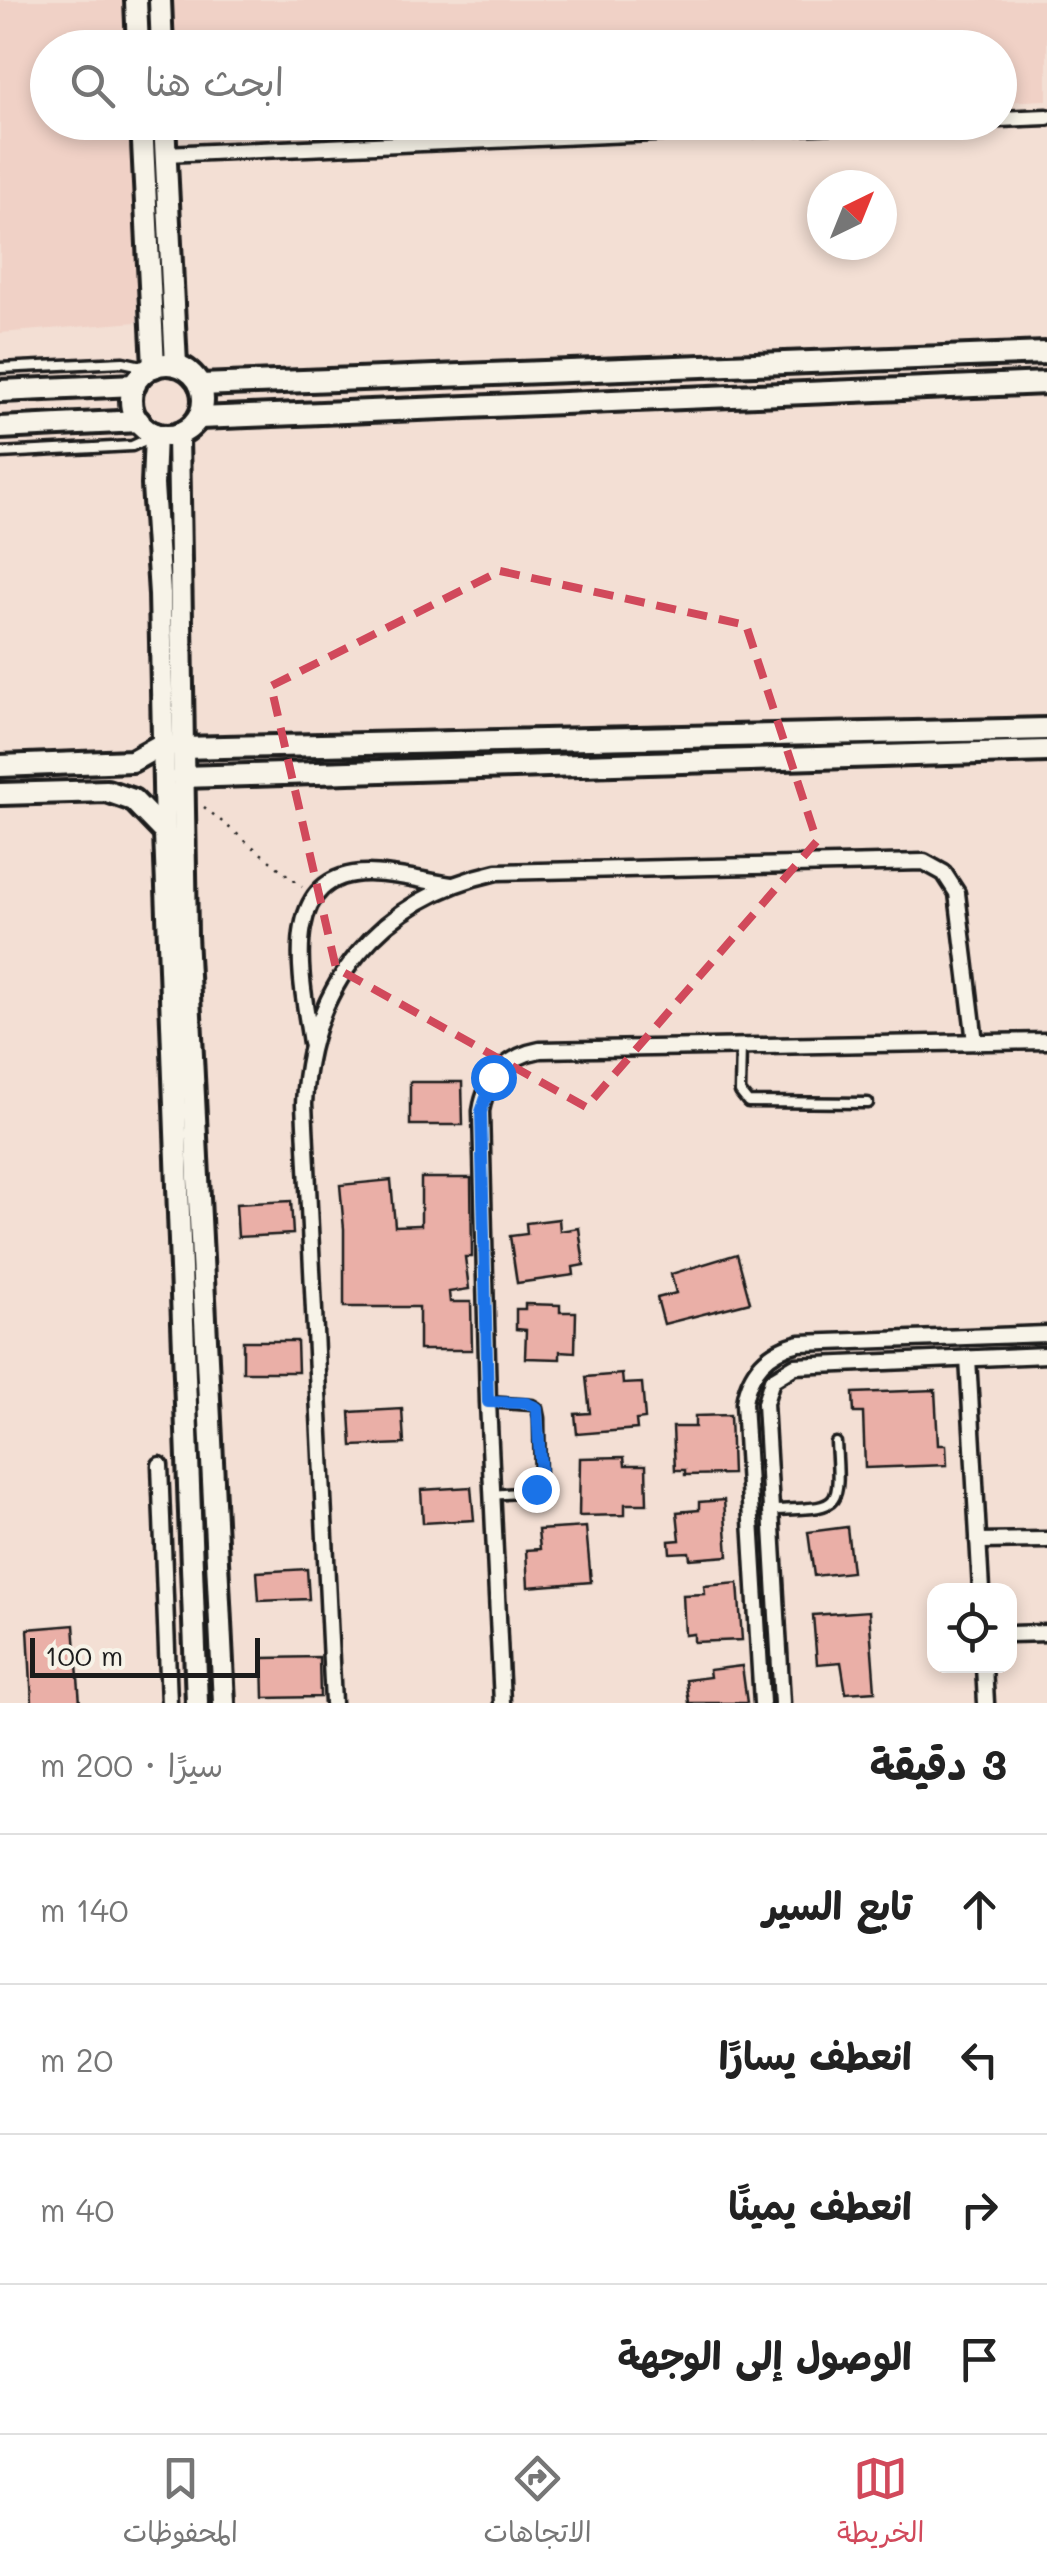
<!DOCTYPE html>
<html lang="ar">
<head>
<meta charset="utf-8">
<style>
  :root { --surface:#fff; --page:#f2f2f2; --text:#222; --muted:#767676; --line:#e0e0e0; --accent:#d1495b }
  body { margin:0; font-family:Mali,"Playpen Sans Arabic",sans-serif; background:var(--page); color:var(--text); direction:rtl }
  .controls { position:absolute; right:30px; bottom:30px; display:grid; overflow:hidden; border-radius:20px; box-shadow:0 5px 15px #0003 }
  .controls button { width:90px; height:90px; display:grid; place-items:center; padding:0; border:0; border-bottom:2px solid var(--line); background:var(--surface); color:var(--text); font:50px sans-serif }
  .compass { position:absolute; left:807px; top:170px; width:90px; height:90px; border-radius:50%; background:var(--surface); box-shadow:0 5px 15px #0003; rotate:43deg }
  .scale { position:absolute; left:30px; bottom:25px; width:230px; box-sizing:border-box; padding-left:10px; border:5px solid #1c1c1c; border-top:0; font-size:28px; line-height:35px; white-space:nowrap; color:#1c1c1c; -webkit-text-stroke:8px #f7f3e8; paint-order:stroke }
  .stop { position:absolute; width:30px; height:30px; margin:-22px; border:8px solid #1a73e8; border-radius:50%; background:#fff }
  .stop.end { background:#1a73e8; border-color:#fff; box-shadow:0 2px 10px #0008 }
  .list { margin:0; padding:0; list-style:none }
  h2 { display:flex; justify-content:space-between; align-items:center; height:130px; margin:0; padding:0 40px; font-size:42px }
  h2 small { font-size:32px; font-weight:400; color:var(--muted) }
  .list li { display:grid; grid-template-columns:65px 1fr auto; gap:30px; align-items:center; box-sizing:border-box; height:150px; padding:0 40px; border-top:2px solid var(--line) }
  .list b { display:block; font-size:38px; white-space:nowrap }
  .list em { font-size:32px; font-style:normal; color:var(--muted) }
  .icon { flex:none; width:55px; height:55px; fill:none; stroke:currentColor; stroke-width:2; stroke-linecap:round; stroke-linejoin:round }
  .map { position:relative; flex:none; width:1047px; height:1703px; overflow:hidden; direction:ltr }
  .search { position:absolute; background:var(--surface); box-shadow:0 5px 15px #0003; left:30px; right:30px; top:30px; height:110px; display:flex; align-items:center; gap:25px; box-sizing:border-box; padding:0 35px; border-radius:55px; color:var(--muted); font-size:38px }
  .sheet { height:730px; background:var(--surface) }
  nav { display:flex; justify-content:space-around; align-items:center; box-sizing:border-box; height:140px; border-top:2px solid var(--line); background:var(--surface); font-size:28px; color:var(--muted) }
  nav a { display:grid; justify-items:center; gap:5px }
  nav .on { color:var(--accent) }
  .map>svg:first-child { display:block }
  .built { fill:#f0d1c6 }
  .building { fill:#eaafa7; stroke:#1c1c1c; stroke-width:2.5 }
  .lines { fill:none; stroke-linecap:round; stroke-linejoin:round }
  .lane-casing { stroke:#1c1c1c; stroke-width:15 }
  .street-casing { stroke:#1c1c1c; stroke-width:21 }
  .secondary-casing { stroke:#1c1c1c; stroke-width:28 }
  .path { stroke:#1c1c1c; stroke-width:2.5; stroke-dasharray:2.5 8; stroke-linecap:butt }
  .lane { stroke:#f7f3e8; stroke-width:8 }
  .street { stroke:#f7f3e8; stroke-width:14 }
  .secondary { stroke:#f7f3e8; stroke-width:20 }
  .route { stroke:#1a73e8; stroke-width:12 }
  .marked { fill:none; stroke:#d1495b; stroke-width:8; stroke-dasharray:20 12; stroke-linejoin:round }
</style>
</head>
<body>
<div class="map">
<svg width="1047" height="1703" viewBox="0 0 1047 1703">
  <rect width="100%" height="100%" fill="#f3dfd4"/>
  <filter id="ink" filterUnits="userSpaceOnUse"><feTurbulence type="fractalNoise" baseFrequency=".01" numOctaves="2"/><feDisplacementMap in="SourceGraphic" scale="20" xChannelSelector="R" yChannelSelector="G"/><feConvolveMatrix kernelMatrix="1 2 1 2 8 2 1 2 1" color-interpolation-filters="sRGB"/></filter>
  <g filter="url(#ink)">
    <path class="built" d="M0 0H1047V100L1000 102V48H48V122L492 123 132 137 137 322 0 333Z"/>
    <g class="building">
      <path d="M410 1082H462L463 1125H410Z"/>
      <path d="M421 1178H471L472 1257H465L469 1289 449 1292 450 1302H471L472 1350H419V1307H344V1229L340 1185 391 1180 395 1226 418 1225H421Z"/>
      <path d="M291 1201 293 1234 238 1237 236 1204Z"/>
      <path d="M559 1219 560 1231 579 1228 584 1265 573 1267 574 1275 517 1283 510 1236 527 1234 526 1223Z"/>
      <path d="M737 1254 750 1302 664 1324 657 1298 676 1293 671 1274Z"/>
      <path d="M525 1304 560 1305V1312H576L575 1352 560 1351V1359L525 1358 526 1330 516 1329V1309H525Z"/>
      <path d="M243 1341H297L298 1372H243Z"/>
      <path d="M622 1374 623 1384 642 1383 645 1419 636 1420 637 1429 577 1434 575 1414 590 1413 586 1377Z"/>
      <path d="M935 1390 938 1445H946L947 1465 865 1468 863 1413H854L853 1393Z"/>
      <path d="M402 1409 404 1444 352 1446 350 1412Z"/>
      <path d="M730 1415 732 1474 685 1475V1470H675L673 1427H695V1416Z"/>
      <path d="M624 1457 625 1465H646L647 1504H625V1515L579 1516 580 1458Z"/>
      <path d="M471 1487 474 1520 423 1523 421 1490Z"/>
      <path d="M724 1500 728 1556 690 1559 689 1552 670 1553 669 1541 680 1540 677 1512 699 1510V1502Z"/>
      <path d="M586 1527 591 1582 528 1587 526 1550 540 1549 538 1530Z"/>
      <path d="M847 1527 852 1572 814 1576 808 1532Z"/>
      <path d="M307 1569 309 1599 259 1601 257 1572Z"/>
      <path d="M738 1583 742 1640 694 1642V1634L685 1635 683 1595 705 1594 704 1586Z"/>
      <path d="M869 1611 875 1691 846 1693 841 1662 817 1664 813 1615Z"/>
      <path d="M74 1625 80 1703H32L28 1629Z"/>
      <path d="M319 1657 320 1697 264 1698 263 1658Z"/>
      <path d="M742 1666 747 1703H689L686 1680 710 1677 709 1670Z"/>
    </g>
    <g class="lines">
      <defs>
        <g id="lane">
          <path d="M0 368 123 362 151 368"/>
          <path d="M0 453 132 446 143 441 148 431"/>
          <path d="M741 1044 740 1092 748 1102 868 1103"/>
          <path d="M488 1402 532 1405 537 1408 539 1418 540 1486 533 1492 491 1495"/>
          <path d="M772 1510C839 1507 841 1513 836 1443"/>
        </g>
        <g id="street">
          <path d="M1000 119 1047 117"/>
          <path d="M165 154 906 122"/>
          <path d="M311 1043C303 986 275 874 367 873 395 873 424 881 451 885"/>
          <path d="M968 1358 981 1590"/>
          <path d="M160 1465 169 1703"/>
          <path d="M978 1541 1047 1540"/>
          <path d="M1010 1634 1047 1633"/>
          <path d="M984 1666 986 1703"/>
          <path d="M333 1703 304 1104C309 985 380 898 497 872L924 862 944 873 957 893 975 1042"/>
          <path d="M502 1703 488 1402 481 1111C486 1078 507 1056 540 1050L1047 1041"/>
          <path d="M762 1703 744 1403C749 1371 768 1350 800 1343L1047 1334"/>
          <path d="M782 1703 765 1403 772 1380 795 1366 1047 1355"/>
        </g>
        <g id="secondary">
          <path d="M136 0 138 48"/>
          <path d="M160 0 162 48"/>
          <path d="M142 122 154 367"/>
          <path d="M164 122 176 365"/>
          <circle cx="167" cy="400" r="36"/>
          <path d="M200 385 1047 353"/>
          <path d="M0 391 135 385"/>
          <path d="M199 418 1047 383"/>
          <path d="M0 428 139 421"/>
          <path d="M155 434 153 485 160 594 165 833 197 1703"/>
          <path d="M178 435 186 935 224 1703"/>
          <path d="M181 748 1047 729"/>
          <path d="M0 766 132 761 164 743"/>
          <path d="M182 777 1047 751"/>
          <path d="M0 794 107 791 133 800 165 833"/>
        </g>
      </defs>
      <use href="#lane" class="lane-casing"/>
      <use href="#street" class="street-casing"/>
      <use href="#secondary" class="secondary-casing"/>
      <path class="path" d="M204 807 302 887"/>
      <use href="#lane" class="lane"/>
      <use href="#street" class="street"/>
      <use href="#secondary" class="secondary"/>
    </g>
  </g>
  <g class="lines" filter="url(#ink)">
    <path class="route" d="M493 1077 481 1112 488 1402 526 1403 537 1408 541 1478 536 1489"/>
  </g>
  <path class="marked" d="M500 571 746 625 817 841 586 1107 336 968 271 686Z"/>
</svg>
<div class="controls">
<button><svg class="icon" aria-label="locate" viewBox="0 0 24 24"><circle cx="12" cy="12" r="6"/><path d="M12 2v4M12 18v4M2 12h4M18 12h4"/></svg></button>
</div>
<svg class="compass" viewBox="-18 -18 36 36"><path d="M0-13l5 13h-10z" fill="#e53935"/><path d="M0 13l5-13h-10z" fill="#767676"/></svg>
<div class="scale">100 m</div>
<div class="stop" style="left:493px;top:1077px"></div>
<div class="stop end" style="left:536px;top:1489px"></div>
<div class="search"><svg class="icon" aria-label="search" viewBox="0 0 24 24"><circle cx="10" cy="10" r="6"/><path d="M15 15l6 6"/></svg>ابحث هنا</div>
</div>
<section class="sheet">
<h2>3 دقيقة<small>سيرًا · 200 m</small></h2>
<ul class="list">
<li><svg class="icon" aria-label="ahead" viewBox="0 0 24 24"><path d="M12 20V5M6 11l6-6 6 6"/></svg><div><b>تابع السير</b></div><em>140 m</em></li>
<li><svg class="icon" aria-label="left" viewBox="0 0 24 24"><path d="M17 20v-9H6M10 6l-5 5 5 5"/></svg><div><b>انعطف يسارًا</b></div><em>20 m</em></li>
<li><svg class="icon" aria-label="right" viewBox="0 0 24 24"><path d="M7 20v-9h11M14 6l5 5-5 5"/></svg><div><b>انعطف يمينًا</b></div><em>40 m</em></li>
<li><svg class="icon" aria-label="arrive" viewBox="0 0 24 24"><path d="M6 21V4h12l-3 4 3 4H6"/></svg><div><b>الوصول إلى الوجهة</b></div></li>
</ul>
</section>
<nav>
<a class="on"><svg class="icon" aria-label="map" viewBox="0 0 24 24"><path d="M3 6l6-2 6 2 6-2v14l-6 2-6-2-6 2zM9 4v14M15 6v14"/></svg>الخريطة</a>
<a><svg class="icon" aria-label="directions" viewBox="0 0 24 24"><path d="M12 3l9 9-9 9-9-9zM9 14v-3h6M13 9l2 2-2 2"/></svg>الاتجاهات</a>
<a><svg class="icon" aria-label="saved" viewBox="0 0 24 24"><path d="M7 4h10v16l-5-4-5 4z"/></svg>المحفوظات</a>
</nav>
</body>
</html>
